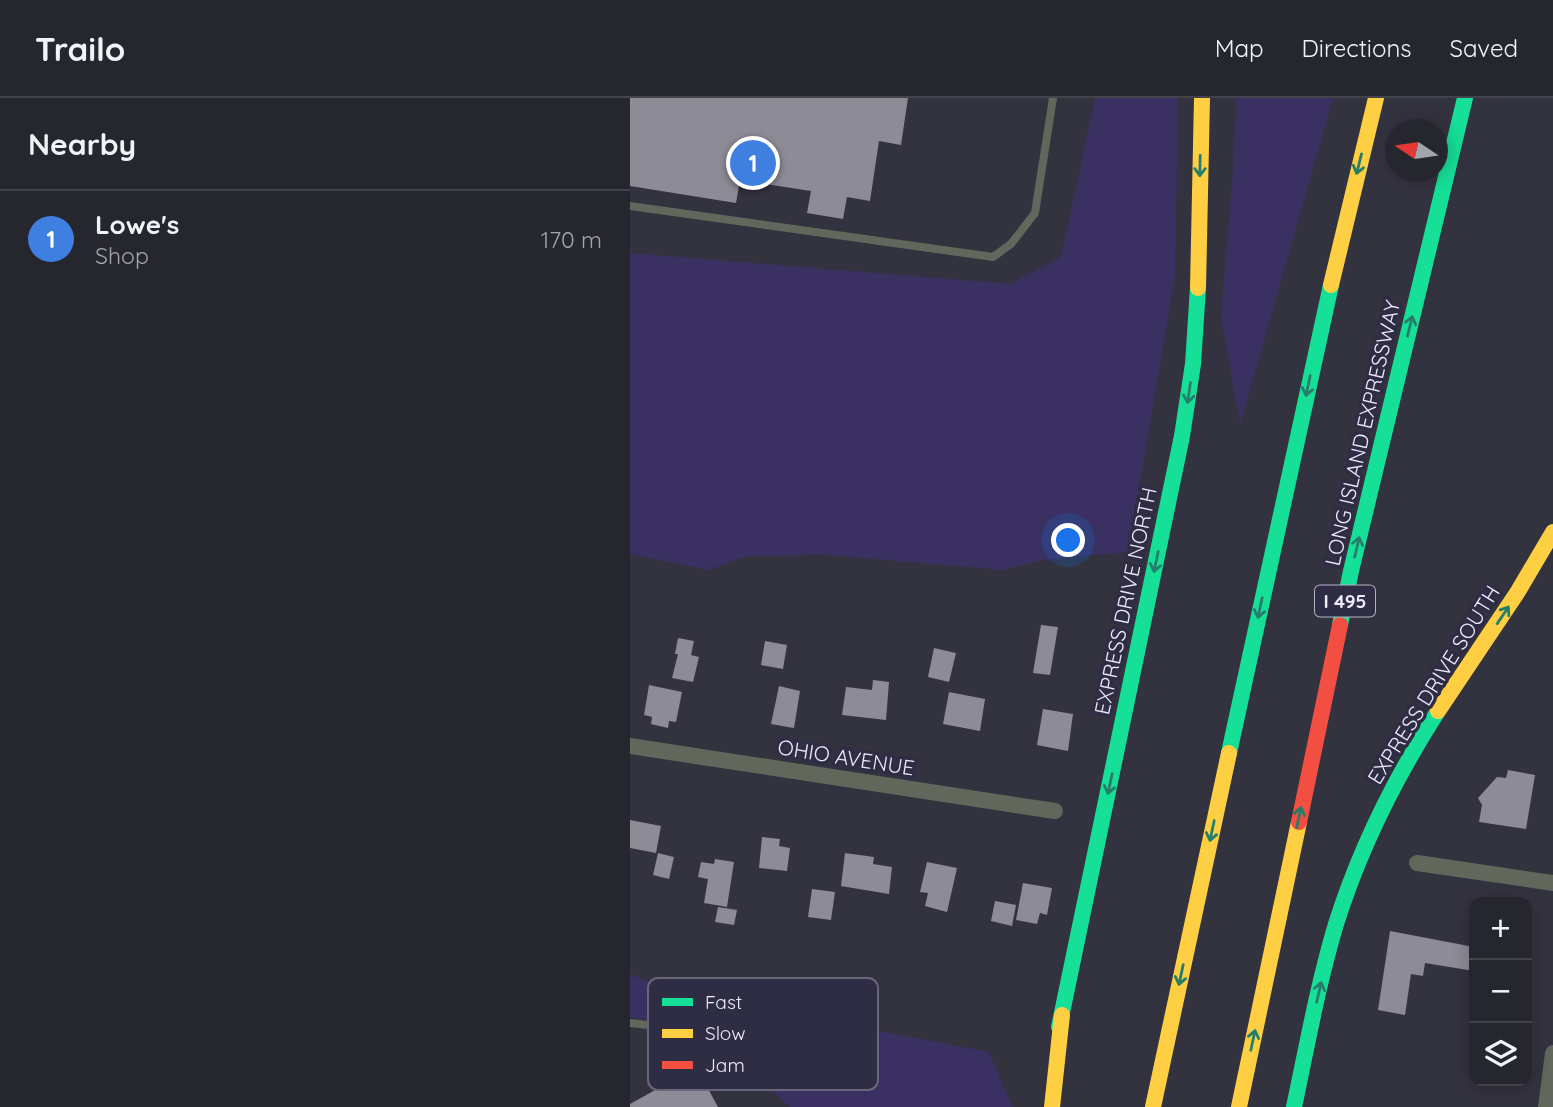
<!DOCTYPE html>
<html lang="en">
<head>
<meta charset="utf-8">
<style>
  :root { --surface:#26262f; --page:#32323b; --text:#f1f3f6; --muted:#a4a5aa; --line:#42434b; --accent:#abaab9 }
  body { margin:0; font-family:Quicksand,sans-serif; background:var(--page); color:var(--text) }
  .controls { position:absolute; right:21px; bottom:21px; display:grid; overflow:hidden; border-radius:14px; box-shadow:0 4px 18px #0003 }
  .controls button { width:63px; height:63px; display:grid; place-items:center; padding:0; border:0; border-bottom:2px solid var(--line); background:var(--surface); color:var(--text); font:35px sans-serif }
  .compass { position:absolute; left:755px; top:21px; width:63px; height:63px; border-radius:50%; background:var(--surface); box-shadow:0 4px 18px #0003; rotate:283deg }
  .you { position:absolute; left:439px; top:443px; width:24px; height:24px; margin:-18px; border:5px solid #fff; border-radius:50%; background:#1a73e8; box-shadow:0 0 0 10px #1a73e833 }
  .badge { display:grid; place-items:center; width:46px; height:46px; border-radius:50%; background:var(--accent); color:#fff; font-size:23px; font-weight:700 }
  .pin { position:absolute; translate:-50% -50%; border:4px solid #fff; box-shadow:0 2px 7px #0006 }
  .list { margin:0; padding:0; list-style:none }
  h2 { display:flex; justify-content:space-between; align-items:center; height:91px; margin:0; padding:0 28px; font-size:30px }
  h2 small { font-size:23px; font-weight:400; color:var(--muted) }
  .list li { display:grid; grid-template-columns:46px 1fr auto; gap:21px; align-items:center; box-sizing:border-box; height:98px; padding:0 28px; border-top:2px solid var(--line) }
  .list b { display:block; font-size:26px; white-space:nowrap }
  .list p { margin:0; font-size:23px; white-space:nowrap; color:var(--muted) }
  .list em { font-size:23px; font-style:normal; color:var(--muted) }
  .icon { flex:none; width:38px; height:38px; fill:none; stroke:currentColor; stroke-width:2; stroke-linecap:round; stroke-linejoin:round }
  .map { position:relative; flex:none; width:923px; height:1009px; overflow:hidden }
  header { display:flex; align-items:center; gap:42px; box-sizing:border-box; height:98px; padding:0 35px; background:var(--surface); border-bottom:2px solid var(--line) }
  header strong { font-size:33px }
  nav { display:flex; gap:38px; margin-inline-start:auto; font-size:24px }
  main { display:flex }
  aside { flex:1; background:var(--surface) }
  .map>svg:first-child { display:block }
  .green { fill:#3a3162 }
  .building { fill:#8c8b96 }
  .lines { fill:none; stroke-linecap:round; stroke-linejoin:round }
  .lane { stroke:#61675b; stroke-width:8 }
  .street { stroke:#61675b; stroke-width:16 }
  .fast { stroke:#16e098; stroke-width:16 }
  .slow { stroke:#ffcf43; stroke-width:16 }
  .jam { stroke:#f24e42; stroke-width:16 }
  .oneway { stroke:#247e6a }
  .labels { text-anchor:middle; stroke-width:7; stroke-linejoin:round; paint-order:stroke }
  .shield { fill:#2f2d44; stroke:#b3b2c3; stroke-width:2 }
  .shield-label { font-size:19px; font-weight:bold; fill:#ecebfa }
  .street-label { font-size:21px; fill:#ecebfa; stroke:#2f2d44 }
  .key { fill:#2f2d44; stroke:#68667b; stroke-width:2 }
  .key-label { font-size:19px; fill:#ecebfa }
</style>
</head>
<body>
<header>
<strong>Trailo</strong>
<nav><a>Map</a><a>Directions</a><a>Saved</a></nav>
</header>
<main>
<aside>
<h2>Nearby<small></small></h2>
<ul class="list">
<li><span class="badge" style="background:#3f7fe0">1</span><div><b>Lowe's</b><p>Shop</p></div><em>170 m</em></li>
</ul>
</aside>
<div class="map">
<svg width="923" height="1009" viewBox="0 0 923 1009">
  <rect width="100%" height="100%" fill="#33323f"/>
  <g class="green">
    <path d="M465 0H548L545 179 498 454 412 462 373 472 196 457 116 458 79 472 0 456V155L380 186 431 159Z"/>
    <path d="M606 0H703L610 327 591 218 603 70Z"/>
    <path d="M0 876 14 882 74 900 359 954 382 1009H160L78 934 0 919Z"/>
  </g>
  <g class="building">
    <path d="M0 0H278L271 47 249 43 240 103 217 99 213 121 177 115 181 93 110 82 106 105 0 88Z"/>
    <path d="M411 527 428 529 420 577 403 575Z"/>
    <path d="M48 540 64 543 61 557 69 559 63 584 42 580 48 556H45Z"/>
    <path d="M135 543 157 547 153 571 131 567Z"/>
    <path d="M304 550 326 555 319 584 298 579Z"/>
    <path d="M243 582 259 584 256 622 212 617 216 589 242 592Z"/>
    <path d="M19 587 52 594 46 624 39 623 38 630 21 626 22 619 14 617Z"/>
    <path d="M149 588 170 593 164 630 141 626Z"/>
    <path d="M319 594 355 601 350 633 313 626Z"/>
    <path d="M413 611 443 616 438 653 407 647Z"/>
    <path d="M878 672 905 677 896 731 849 724 852 707 848 700 867 679 876 680Z"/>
    <path d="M0 722 31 728 26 755 0 750Z"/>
    <path d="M132 739 150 741 149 748 160 750 157 773 129 770Z"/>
    <path d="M28 755 44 759 39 781 23 777Z"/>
    <path d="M215 755 244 759 243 766 262 769 259 796 211 788Z"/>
    <path d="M85 761 104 764 97 809 74 805 78 781 68 779 71 764 84 766Z"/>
    <path d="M297 764 327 770 317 814 295 808 298 795 290 794Z"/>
    <path d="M393 785 422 790 417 817 410 815 407 826 386 822Z"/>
    <path d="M182 791 205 794 201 822 178 819Z"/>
    <path d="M365 803 386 807 382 828 361 823Z"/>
    <path d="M88 809 107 812 104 827 85 824Z"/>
    <path d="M760 833 844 849V873L795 865 793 878 781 876 775 917 748 912Z"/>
    <path d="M63 963 88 1009H0V1006L45 981 42 975Z"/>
  </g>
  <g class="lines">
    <g class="lane">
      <path d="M0 108 363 159 381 146 405 115 423 0"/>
      <path d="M0 925 43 930"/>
    </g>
    <g class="street">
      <path d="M0 648 425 713"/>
      <path d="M787 765 923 785"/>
      <path d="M916 1009 923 955"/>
    </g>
    <g class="fast">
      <path d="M710 527 721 473 835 0"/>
      <path d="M599 655 701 187"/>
      <path d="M429 929 552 338 563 266 568 190"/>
      <path d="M664 1009C677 948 688 886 706 826 730 750 765 680 808 613"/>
    </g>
    <g class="slow">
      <path d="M701 187 746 0"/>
      <path d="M568 190 572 0"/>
      <path d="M808 613 887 495 923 434"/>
      <path d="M422 1009 432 917"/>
      <path d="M523 1009 599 655"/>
      <path d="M609 1009 669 724"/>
    </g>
    <path class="jam" d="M669 724 710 527"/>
  </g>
  <defs><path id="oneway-shaft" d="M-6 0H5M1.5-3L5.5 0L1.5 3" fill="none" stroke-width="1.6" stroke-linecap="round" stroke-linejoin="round" transform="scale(1.75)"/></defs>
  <g class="oneway">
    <use href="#oneway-shaft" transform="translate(729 66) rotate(104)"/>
    <use href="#oneway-shaft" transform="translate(570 68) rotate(91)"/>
    <use href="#oneway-shaft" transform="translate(780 228) rotate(-76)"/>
    <use href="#oneway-shaft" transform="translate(678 288) rotate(102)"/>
    <use href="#oneway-shaft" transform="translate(559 295) rotate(98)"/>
    <use href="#oneway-shaft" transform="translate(727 449) rotate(-77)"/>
    <use href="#oneway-shaft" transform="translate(526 464) rotate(102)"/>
    <use href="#oneway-shaft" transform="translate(630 510) rotate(102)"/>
    <use href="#oneway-shaft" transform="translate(873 517) rotate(-56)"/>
    <use href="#oneway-shaft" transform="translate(480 686) rotate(102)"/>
    <use href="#oneway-shaft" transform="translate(669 719) rotate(-78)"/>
    <use href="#oneway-shaft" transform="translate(582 733) rotate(102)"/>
    <use href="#oneway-shaft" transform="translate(551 877) rotate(102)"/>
    <use href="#oneway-shaft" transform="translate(689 894) rotate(-77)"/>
    <use href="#oneway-shaft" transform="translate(623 942) rotate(-78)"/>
  </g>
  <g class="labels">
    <rect class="shield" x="685" y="487.5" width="60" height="31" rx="5"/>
    <g class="shield-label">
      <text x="715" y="510">I 495</text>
    </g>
    <g class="street-label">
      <text transform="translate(733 335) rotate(-77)" y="7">LONG ISLAND EXPRESSWAY</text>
      <text transform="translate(496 503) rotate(-78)" y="7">EXPRESS DRIVE NORTH</text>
      <text transform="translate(804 587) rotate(-58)" y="7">EXPRESS DRIVE SOUTH</text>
      <text transform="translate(216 660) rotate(9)" y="7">OHIO AVENUE</text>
    </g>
  </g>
  <rect x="18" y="880" width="230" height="112" rx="10" class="key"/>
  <rect x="32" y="900" width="31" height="8" fill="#16e098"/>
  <rect x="32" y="931" width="31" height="9" fill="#ffcf43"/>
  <rect x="32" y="963" width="31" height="8" fill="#f24e42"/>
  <g class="key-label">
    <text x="75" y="911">Fast</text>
    <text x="75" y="942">Slow</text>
    <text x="75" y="974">Jam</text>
  </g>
</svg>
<div class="controls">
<button>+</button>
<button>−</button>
<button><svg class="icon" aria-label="layers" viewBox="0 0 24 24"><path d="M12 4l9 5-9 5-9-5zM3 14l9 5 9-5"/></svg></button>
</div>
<svg class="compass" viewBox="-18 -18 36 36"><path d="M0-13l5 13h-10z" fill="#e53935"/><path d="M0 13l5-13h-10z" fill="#a4a5aa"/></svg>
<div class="you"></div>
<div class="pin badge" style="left:123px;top:65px;background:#3f7fe0">1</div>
</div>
</main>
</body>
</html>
